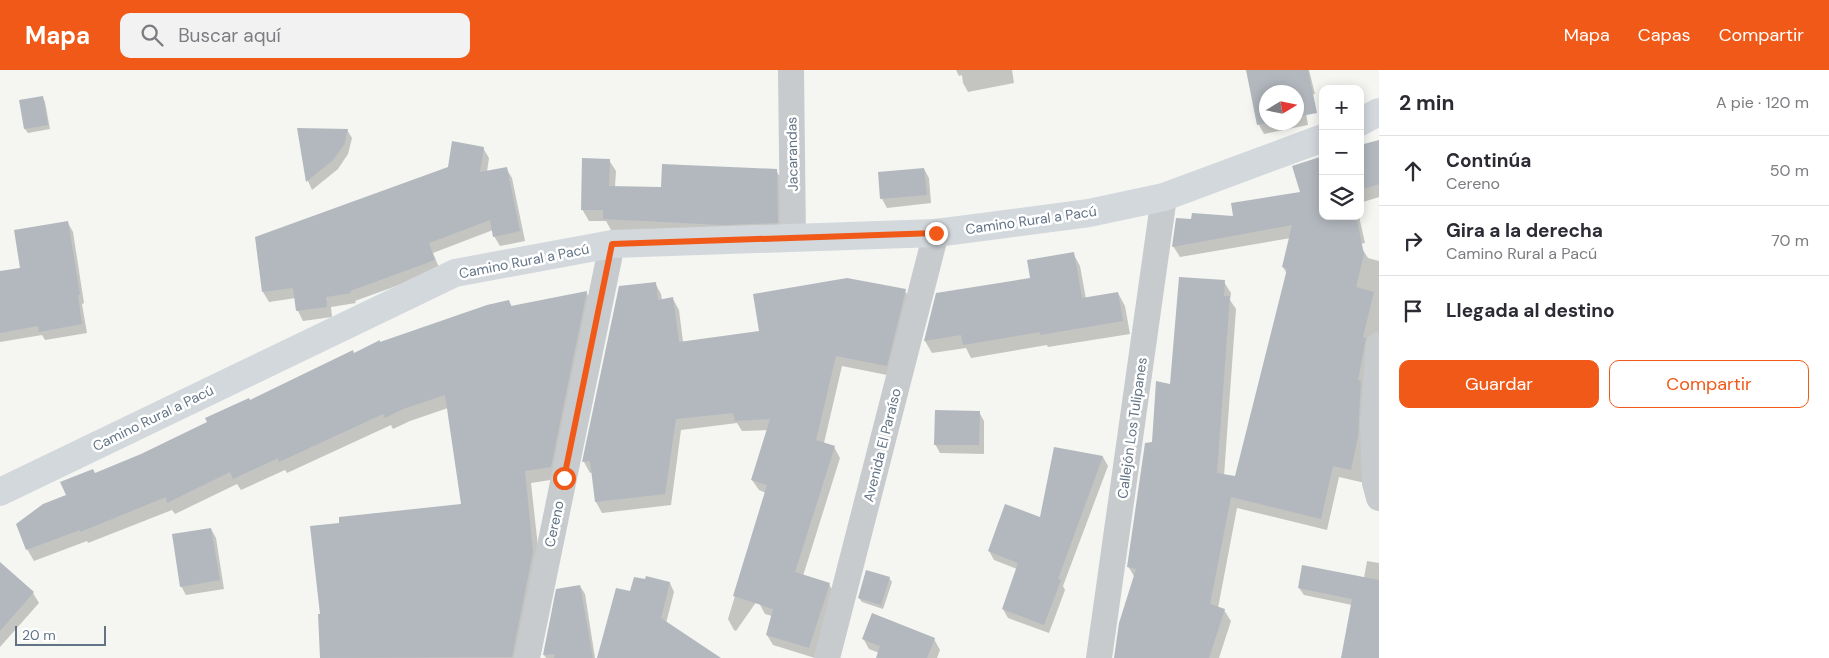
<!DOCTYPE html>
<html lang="es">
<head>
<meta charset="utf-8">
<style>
  :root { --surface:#fff; --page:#f2f2f3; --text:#2b2b33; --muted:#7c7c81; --line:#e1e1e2; --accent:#f05918 }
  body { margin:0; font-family:"DM Sans",sans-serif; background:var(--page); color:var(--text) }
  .controls { position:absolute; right:15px; top:15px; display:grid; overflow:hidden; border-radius:10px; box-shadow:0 2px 12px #0003 }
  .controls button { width:45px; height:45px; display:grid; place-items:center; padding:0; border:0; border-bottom:1px solid var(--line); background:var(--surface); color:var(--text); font:25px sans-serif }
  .compass { position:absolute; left:1259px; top:15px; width:45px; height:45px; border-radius:50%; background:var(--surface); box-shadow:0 2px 12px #0003; rotate:80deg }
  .scale { position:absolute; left:15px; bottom:12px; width:91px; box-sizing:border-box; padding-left:5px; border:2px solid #627385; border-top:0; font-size:14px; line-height:18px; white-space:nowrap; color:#627385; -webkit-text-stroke:4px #fff; paint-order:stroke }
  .stop { position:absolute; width:15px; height:15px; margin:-11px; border:4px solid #f05918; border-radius:50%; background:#fff }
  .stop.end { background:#f05918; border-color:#fff; box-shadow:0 1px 5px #0008 }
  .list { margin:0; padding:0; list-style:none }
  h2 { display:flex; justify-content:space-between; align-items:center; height:65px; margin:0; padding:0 20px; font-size:21px }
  h2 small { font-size:16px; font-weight:400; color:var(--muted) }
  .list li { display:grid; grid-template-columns:32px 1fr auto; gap:15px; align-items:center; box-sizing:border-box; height:70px; padding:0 20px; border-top:1px solid var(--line) }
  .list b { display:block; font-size:19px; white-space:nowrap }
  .list p { margin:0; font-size:16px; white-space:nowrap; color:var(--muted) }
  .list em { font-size:16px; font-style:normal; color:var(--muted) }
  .actions { display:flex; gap:10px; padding:15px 20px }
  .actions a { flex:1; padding:11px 0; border:1px solid var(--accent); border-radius:10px; text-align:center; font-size:18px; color:var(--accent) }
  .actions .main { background:var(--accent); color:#fff }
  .icon { flex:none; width:28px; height:28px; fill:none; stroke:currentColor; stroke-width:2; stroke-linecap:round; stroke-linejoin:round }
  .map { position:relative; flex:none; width:1379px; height:588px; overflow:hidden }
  header { display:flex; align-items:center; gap:30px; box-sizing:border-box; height:70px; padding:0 25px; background:var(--accent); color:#fff }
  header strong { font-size:24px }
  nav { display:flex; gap:28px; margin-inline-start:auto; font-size:18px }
  .search { width:350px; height:45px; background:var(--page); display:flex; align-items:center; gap:12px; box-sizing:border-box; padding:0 18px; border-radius:10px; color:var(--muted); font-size:19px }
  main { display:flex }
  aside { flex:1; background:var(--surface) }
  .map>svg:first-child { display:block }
  .shadow { fill:#0003; fill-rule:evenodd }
  .building { fill:#b2b8be }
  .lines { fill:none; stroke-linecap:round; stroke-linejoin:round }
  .street { stroke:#c8cbce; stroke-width:26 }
  .secondary { stroke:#d3d8dd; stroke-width:28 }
  .route { stroke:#f05918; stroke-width:6 }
  .labels { text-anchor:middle; stroke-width:5; stroke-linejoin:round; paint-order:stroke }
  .street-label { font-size:14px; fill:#627385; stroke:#fff }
</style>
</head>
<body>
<header>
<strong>Mapa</strong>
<div class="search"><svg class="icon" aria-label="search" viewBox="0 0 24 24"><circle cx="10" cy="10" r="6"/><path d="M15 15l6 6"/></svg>Buscar aquí</div>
<nav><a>Mapa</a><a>Capas</a><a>Compartir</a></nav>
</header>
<main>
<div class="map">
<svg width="1379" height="588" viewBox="0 0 1379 588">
  <rect width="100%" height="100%" fill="#f5f6f2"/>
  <g class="shadow">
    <path d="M956 0H1012L1014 13 968 22 963 13 962 5 959 6Z"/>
    <path d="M1247 0H1309L1315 24 1303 26 1308 55 1264 64 1259 55ZM1266 22H1296V52H1266Z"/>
    <path d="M43 28 45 32 50 59 28 63 25 59Z"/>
    <path d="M298 59 347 60 352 68 348 84 338 99 312 120 308 111Z"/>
    <path d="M1379 71V127L1360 133V77Z"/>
    <path d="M483 78 489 88 487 102 506 98 512 108 525 171 500 176 494 166 493 160 433 183 440 200 355 231 356 233 331 237 332 247 303 251 298 241 296 228 269 232 263 222 449 98Z"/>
    <path d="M609 90 616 101 615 117 662 118 776 100 783 112 784 164 731 166 611 160 606 151H589L582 139Z"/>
    <path d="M924 99 929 108 931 133 887 138 882 129Z"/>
    <path d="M1359 146 1365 173 1355 175 1361 177 1368 188 1379 191V273L1365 413 1339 407 1327 460 1237 438 1218 538 1224 540 1231 551 1219 588H1115L1135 508 1128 496 1153 373 1171 316 1224 212 1231 223 1230 230 1236 239 1224 406 1236 407 1287 204 1283 197 1291 168 1180 187 1173 176 1192 151 1234 147Z"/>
    <path d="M68 153 73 162 84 233 82 234 87 263 45 270 42 265 0 272V203L21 199Z"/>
    <path d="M1073 183 1080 196 1086 229 1118 223 1125 236 1130 264 1048 277 1047 275 971 288 966 278 932 283 925 271 937 225 1032 209Z"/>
    <path d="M655 213 661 224 662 230 673 229 679 240 683 272 761 262 905 221 911 231 892 306 842 296 824 373 834 377 840 388 803 506 829 514 835 525 815 588 773 575 767 565 772 546 765 544 759 533V528L736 561 734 560 728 549 766 423 759 420 752 410 768 360 742 361 737 353 681 360 671 435 602 443 596 432 593 402 590 403 584 392 620 218Z"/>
    <path d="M586 222 593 234 557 409 531 413 540 495 521 588H321L319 545 462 435 448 338 410 351 393 359 391 355 287 403 285 400 241 420 237 414 175 444 172 440 88 473 87 471 34 491 27 479 68 426 95 404 141 385 250 332 380 273 509 231 512 237Z"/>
    <path d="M979 342 984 351V384L940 383 935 374Z"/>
    <path d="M1055 378 1103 387 1108 396 1063 516 1065 520 1049 563 1008 548 1003 539 1017 499 994 490 989 481 1041 449Z"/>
    <path d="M211 459 216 468 224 519 186 525 181 516Z"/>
    <path d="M1367 491 1379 493V588H1343L1352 535 1304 525 1299 518 1364 508Z"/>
    <path d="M0 493 33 523 39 533 0 577Z"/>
    <path d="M889 508 892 512 883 539 862 532 859 528Z"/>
    <path d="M670 513 674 522 661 573 642 588H599L631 523Z"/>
    <path d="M580 516 585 524 595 588H546L544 585Z"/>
    <path d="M863 568 934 569 940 580 937 588H938H877L879 583 869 579Z"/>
  </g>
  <g class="building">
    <path d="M1246 0H1308L1317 43 1296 47V22H1266V52H1271L1257 55Z"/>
    <path d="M43 26 48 55 24 59 19 30Z"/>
    <path d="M297 58 348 59 344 75 333 90 306 112Z"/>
    <path d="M1379 70V114L1360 120V75Z"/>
    <path d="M452 71 484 77 480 102 507 97 520 161 493 167 490 150 429 173 435 190 350 221 351 223 326 227 327 237 296 241 293 218 262 222 255 167 448 97Z"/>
    <path d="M1323 86V146H1356L1364 184 1356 217 1374 222 1363 267 1366 268 1358 310 1361 311 1358 367 1351 400 1333 396 1321 449 1231 427 1210 534 1225 539 1209 588H1114L1119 553 1136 499 1127 497 1145 373 1152 372 1156 311 1170 314 1179 207 1225 210 1224 226H1230L1217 403 1235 406 1287 199 1282 197 1292 155 1172 177 1176 148 1191 149 1192 143 1233 146 1231 133 1300 122 1292 96Z"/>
    <path d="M582 88 610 89 609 116 661 117 662 94 777 99 778 153 723 155 603 149V140H581Z"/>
    <path d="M924 98 927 125 880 129 878 102Z"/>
    <path d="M68 151 80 225H78L82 254 39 262 38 256 0 263V201L20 198 14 160Z"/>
    <path d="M1074 182 1082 228 1118 222 1123 251 1040 265V262L963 275 961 265 924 271 936 223 1030 208 1027 190Z"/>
    <path d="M847 208 906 219 887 296 836 286 816 370 835 376 795 502 830 513 809 578 766 565 773 539 733 526 767 415 751 410 770 349 735 351 733 343 676 349 665 424 595 432 590 391 582 392 619 216 656 212 658 230 673 227 679 272 759 261 753 224Z"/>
    <path d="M587 221 551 397 525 401 533 482 512 587 320 588 318 544H320L310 456 339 453V447L461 434 445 325 403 339 385 348 383 344 279 392 278 388 233 409 230 402 167 433 166 427 80 462V460L26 480 16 454 43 434 66 425 60 412 93 399 95 403 141 384 207 352 205 348 249 328 250 330 353 280 354 283 380 270V272L487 235 509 230 511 236Z"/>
    <path d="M935 340 980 341 979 375H934Z"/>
    <path d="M1054 377 1103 386 1058 509 1061 510 1044 555 1002 539 1018 493 988 481 1005 434 1040 447Z"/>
    <path d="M211 458 220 510 180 517 172 464Z"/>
    <path d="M0 492 34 522 0 561Z"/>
    <path d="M1302 495 1379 510V588H1341L1352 529 1298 518Z"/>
    <path d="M866 500 890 507 881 535 858 528Z"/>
    <path d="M646 506 670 512 661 548 721 588H597L616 518 630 521 634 507 645 509Z"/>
    <path d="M580 515 593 588H554L555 584 543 585 556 519Z"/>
    <path d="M872 543 935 568 927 588H876L880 576 862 569Z"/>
  </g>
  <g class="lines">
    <g class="street">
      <path d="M791 0 793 168"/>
      <path d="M1379 275 1373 353 1375 413 1379 428"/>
      <path d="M527 588 612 174"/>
      <path d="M827 588 936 163"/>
      <path d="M1099 588 1164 127"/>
    </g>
    <g class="secondary">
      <path d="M1360 52 1379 42"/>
      <path d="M0 422 455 203 612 174 936 163 1089 143 1164 127 1323 68"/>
    </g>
  </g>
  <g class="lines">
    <path class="route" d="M564 408 612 174 936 163"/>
  </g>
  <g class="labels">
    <g class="street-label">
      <text transform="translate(792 84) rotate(-91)" y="5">Jacarandas</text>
      <text transform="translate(1031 150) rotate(-8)" y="5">Camino Rural a Pacú</text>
      <text transform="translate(524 191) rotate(-11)" y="5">Camino Rural a Pacú</text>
      <text transform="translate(153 348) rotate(-26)" y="5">Camino Rural a Pacú</text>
      <text transform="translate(1132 358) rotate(-82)" y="5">Callejón Los Tulipanes</text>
      <text transform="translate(882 375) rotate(-76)" y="5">Avenida El Paraíso</text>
      <text transform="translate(554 454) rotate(-78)" y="5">Cereno</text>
    </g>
  </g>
</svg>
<div class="controls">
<button>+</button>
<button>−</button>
<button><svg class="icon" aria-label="layers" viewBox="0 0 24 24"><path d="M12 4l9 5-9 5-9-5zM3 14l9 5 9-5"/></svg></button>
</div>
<svg class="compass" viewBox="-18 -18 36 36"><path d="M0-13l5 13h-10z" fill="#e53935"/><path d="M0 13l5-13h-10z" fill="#7c7c81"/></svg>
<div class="scale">20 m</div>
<div class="stop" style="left:564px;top:408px"></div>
<div class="stop end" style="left:936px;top:163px"></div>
</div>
<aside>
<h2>2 min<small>A pie · 120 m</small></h2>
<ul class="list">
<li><svg class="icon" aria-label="ahead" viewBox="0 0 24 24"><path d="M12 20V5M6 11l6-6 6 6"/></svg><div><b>Continúa</b><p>Cereno</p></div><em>50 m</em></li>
<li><svg class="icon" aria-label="right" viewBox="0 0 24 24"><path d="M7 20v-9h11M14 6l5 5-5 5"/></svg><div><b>Gira a la derecha</b><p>Camino Rural a Pacú</p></div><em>70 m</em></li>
<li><svg class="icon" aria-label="arrive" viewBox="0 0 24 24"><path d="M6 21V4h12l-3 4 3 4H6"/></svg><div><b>Llegada al destino</b></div></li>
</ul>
<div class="actions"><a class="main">Guardar</a><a>Compartir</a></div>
</aside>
</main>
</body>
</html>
